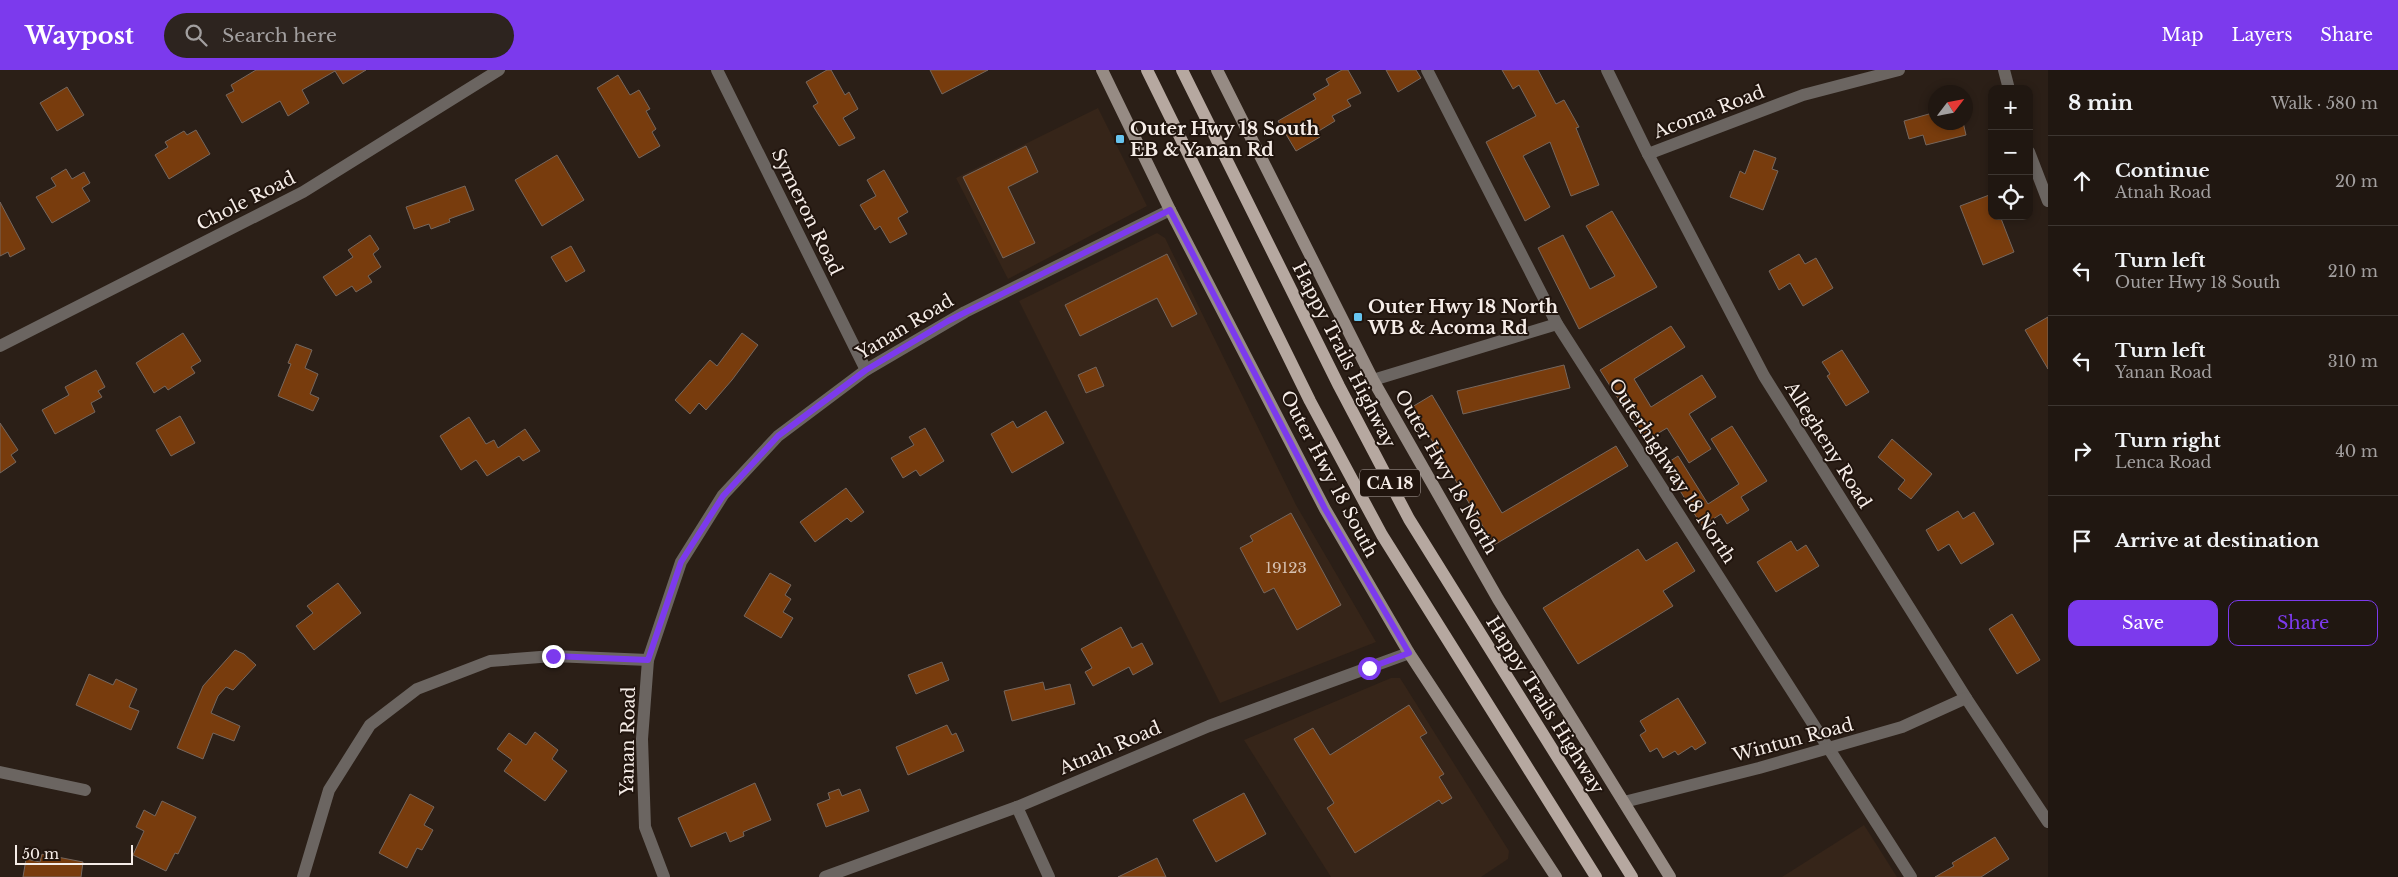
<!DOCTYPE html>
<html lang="en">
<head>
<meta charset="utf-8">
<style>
  :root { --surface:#201711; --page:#2d241f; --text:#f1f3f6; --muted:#a29f9f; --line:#3d3631; --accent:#7c3aed }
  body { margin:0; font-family:"Libre Baskerville",serif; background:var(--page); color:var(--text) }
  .controls { position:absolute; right:15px; top:15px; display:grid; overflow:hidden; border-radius:10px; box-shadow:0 2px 8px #0003 }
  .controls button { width:45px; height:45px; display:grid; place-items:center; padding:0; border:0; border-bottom:1px solid var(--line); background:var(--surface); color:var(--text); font:25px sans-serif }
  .compass { position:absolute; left:1928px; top:15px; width:45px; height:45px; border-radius:50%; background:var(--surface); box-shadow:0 2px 8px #0003; rotate:58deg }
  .scale { position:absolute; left:15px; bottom:12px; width:118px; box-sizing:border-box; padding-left:5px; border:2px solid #f6ede8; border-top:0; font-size:14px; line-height:18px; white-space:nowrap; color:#f6ede8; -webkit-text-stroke:4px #21150e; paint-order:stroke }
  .stop { position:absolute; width:15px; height:15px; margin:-11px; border:4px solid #7c3aed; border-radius:50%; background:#fff }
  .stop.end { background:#7c3aed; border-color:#fff; box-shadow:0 1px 5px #0008 }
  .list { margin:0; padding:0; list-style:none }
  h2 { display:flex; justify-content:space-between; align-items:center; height:65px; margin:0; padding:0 20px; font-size:21px }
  h2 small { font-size:16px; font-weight:400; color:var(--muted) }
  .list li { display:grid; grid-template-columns:32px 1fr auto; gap:15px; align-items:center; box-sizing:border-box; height:90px; padding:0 20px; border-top:1px solid var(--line) }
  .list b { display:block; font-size:19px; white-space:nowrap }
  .list p { margin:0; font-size:16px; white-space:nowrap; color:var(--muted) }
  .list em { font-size:16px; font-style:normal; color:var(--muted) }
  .actions { display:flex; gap:10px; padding:15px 20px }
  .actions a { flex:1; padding:11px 0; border:1px solid var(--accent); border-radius:10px; text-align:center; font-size:18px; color:var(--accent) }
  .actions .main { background:var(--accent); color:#fff }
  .icon { flex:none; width:28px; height:28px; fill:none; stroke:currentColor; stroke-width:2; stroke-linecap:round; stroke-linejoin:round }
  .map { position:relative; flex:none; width:2048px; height:807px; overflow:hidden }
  header { display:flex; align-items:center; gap:30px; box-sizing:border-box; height:70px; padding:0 25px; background:var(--accent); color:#fff }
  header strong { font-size:24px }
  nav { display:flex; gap:28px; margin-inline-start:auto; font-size:18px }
  .search { width:350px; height:45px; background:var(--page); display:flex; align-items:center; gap:12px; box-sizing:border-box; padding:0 18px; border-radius:28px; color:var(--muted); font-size:19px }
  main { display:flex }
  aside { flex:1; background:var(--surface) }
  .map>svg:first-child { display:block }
  .built { fill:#362519 }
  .building { fill:#783c0d; stroke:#76675e }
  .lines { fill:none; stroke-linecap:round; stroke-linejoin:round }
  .street { stroke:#6b6561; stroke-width:12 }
  .secondary { stroke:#968b84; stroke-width:12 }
  .primary { stroke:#b6a8a0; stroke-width:12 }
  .route { stroke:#7c3aed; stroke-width:6 }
  .poi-dot { fill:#67c4ef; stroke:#21150e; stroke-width:2 }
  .labels { text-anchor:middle; stroke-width:4; stroke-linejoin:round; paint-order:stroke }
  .number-label { font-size:15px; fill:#d6c1b1 }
  .shield { fill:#21150e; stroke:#b6aca7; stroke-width:1 }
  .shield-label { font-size:16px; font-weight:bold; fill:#f6ede8 }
  .street-label { font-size:18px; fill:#f6ede8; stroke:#21150e }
  .poi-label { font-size:18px; font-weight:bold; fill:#f6ede8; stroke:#21150e; text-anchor:start }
</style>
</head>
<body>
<header>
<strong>Waypost</strong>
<div class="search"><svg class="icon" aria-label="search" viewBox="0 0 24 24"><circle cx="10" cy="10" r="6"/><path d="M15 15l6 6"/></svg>Search here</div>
<nav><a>Map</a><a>Layers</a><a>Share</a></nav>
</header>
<main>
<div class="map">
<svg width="2048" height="807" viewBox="0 0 2048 807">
  <rect width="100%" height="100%" fill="#2b1f17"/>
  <g class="built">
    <path d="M1098 38 1147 136 1008 209 956 108Z"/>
    <path d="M1157 163 1165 168 1296 435 1376 572 1220 633 1019 231Z"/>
    <path d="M1391 608H1400L1509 781 1508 789 1481 807H1331L1244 670Z"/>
    <path d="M1864 755 1897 807H1782Z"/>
  </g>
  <g class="building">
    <path d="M256 0H366L343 14 335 1 302 20 309 33 288 46 280 31 242 53 226 25 234 21 231 15Z"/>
    <path d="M827 0H831L845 25 849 22 858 39 843 48 855 68 839 76 813 36 818 33 806 12Z"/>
    <path d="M930 0H988L942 24Z"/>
    <path d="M1342 0H1348L1361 23 1347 30 1351 36 1332 46 1335 51 1317 62 1320 67 1296 81 1278 51 1316 29 1313 24 1329 15 1326 9Z"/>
    <path d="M1386 0H1416L1421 8 1398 22Z"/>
    <path d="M1502 0H1538L1556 34 1564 30 1579 57 1576 58 1599 115 1571 126 1550 72 1523 86 1550 137 1525 151 1486 72 1536 46 1519 15 1513 19Z"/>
    <path d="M618 5 630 25 639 20 650 39 646 41 656 59 652 62 660 76 639 88 597 18Z"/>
    <path d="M67 17 84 45 57 61 40 33Z"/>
    <path d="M1936 42V52H1963L1966 65 1926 75 1923 65 1909 69 1904 51Z"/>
    <path d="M196 60 210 84 169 109 155 85 168 77 165 72 184 61 187 65Z"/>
    <path d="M1026 76 1038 102 1008 117 1035 173 1003 188 963 107Z"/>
    <path d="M1754 80 1776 88 1772 99 1778 101 1763 140 1730 127 1740 101 1745 104Z"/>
    <path d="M557 85 584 130 542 156 515 110Z"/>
    <path d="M66 99 72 109 84 102 90 113 82 118 90 131 52 153 36 127 56 116 51 108Z"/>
    <path d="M884 100 908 142 898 148 907 164 890 173 880 156 875 160 860 135 876 126 867 110Z"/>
    <path d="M465 116 474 140 449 149 450 152 431 159 429 154 414 159 406 137Z"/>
    <path d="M1992 124V146H2000L2014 182 1983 195 1960 136Z"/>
    <path d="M0 132 25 179 10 187 8 182 0 186Z"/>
    <path d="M1612 141 1657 217 1579 259 1538 178 1563 165 1590 219 1615 206 1586 156Z"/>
    <path d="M370 165 379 179 373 184 381 197 368 206 372 212 356 222 352 216 336 226 323 207 353 187 348 180Z"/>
    <path d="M571 176 585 201 566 212 551 187Z"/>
    <path d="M1167 184 1197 244 1172 257 1157 228 1080 266 1065 235Z"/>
    <path d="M1799 184 1805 194 1816 188 1833 218 1803 236 1790 213 1779 220 1769 201Z"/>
    <path d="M2048 247V299L2025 260Z"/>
    <path d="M1671 256 1685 277 1634 309 1651 337 1702 305 1716 327 1689 344 1711 379 1689 393 1667 358 1645 371 1600 300Z"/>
    <path d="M183 263 201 291 191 297 195 303 168 320 165 316 154 323 136 293Z"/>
    <path d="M742 263 758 275 732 310 706 340 699 333 690 344 675 330 710 290 717 296Z"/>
    <path d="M296 274 312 280 305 298 318 304 310 324 319 328 313 341 278 326 291 294 288 293Z"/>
    <path d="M1842 280 1869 322 1846 336 1827 306 1830 304 1822 292Z"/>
    <path d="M1564 295 1570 318 1463 344 1457 321Z"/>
    <path d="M1096 297 1104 316 1086 323 1078 305Z"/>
    <path d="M96 300 105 317 98 321 102 327 91 333 95 342 55 364 42 340 69 325 65 317Z"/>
    <path d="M1432 325 1502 443 1616 376 1628 396 1494 475 1412 337Z"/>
    <path d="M1046 341 1064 373 1012 403 991 364 1013 351 1017 358Z"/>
    <path d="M180 346 195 373 171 386 156 360Z"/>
    <path d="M469 347 486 374 494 370 498 378 525 359 540 381 523 391 519 386 487 406 476 390 461 400 440 366Z"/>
    <path d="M0 353 18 380 11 385 16 392 0 403Z"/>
    <path d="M1732 356 1767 411 1741 427 1749 440 1727 454 1721 444 1702 456 1664 395 1678 386 1708 434 1739 414 1711 369Z"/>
    <path d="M925 358 944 391 920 406 916 400 903 408 891 388 914 375 909 367Z"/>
    <path d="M1892 369 1932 404 1911 429 1898 419 1905 410 1878 387Z"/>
    <path d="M846 418 864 442 851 452 847 448 815 472 800 452Z"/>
    <path d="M1958 441 1963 449 1974 442 1994 474 1961 494 1949 474 1938 481 1926 460Z"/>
    <path d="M1291 443 1341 535 1297 560 1274 518 1264 523 1240 478 1253 471 1250 466Z"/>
    <path d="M1791 471 1797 481 1806 475 1819 496 1776 522 1757 492Z"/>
    <path d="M1677 472 1695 501 1663 521 1673 536 1578 594 1543 538 1638 479 1646 491Z"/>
    <path d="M770 503 791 515 785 525 791 529 783 542 793 548 781 568 744 546Z"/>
    <path d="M338 513 361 543 314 580 296 556 313 543 307 536Z"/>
    <path d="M2012 544 2040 590 2017 604 1989 559Z"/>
    <path d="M1121 557 1132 578 1142 573 1153 594 1133 605 1129 597 1093 616 1085 602 1092 598 1081 579Z"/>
    <path d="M235 580 244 584 256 595 233 620 226 617 218 626 211 643 240 656 234 671 213 663 203 689 177 678 203 616Z"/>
    <path d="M942 592 949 610 916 624 908 605Z"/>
    <path d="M89 604 113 615 116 609 137 619 129 637 139 641 131 660 76 635Z"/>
    <path d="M1043 612 1045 620 1070 614 1075 634 1012 651 1004 621Z"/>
    <path d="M1678 628 1706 673 1695 680 1692 676 1678 685 1675 681 1663 688 1657 678 1650 682 1640 665 1646 661 1640 651Z"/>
    <path d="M1409 635 1427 663 1420 667 1444 704 1439 707 1452 728 1442 734 1439 730 1355 783 1327 738 1334 733 1294 669 1313 658 1330 685Z"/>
    <path d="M947 655 952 665 956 663 964 681 908 705 896 677Z"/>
    <path d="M535 662 558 680 552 689 567 701 545 731 504 701 512 690 497 679 509 663 526 675Z"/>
    <path d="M755 713 771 750 743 762 744 766 730 772 726 762 691 777 678 748Z"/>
    <path d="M839 719 842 726 860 719 869 741 826 757 817 734 830 729 828 723Z"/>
    <path d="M1244 723 1266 764 1216 792 1193 750Z"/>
    <path d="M410 724 434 737 424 755 433 760 422 780 417 778 407 798 379 783Z"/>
    <path d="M162 731 196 747 178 784 175 783 166 801 133 785 144 761 136 757 144 740 155 746Z"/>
    <path d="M1995 767 2009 789 1981 807H1935L1954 796 1952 793Z"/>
    <path d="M42 784 83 792 81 807H23L26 789 40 792Z"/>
    <path d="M1157 788 1166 807H1118Z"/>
  </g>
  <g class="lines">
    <g class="street">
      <path d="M717 0 866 300"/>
      <path d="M1427 0 1557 254 1911 807"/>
      <path d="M1607 0 1648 84 1764 306 1966 628 2048 752"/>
      <path d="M2004 0 2009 19"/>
      <path d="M2029 82 2048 131"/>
      <path d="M1648 84 1803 25 1899 0"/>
      <path d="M0 276 303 122 499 0"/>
      <path d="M1373 310 1557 254"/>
      <path d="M0 702 85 720"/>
      <path d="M1624 732 1759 698 1902 657 1966 628"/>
      <path d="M1017 737 1049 807"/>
      <path d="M303 807 329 720 370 655 417 619 490 591 553 586 648 590"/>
      <path d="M664 807 645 757 642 669 648 590 681 492 723 425 778 366 866 300 965 242 1170 140"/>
      <path d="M825 807 1017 737 1209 656 1409 583"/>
    </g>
    <g class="secondary">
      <path d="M1102 0 1170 140 1325 439 1409 583 1556 807"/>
      <path d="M1217 0 1373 310 1498 529 1670 807"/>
    </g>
    <g class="primary">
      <path d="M1147 0 1310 331 1382 465 1596 807"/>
      <path d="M1182 0 1339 316 1409 449 1632 807"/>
    </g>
  </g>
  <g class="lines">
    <path class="route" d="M553 586 648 590 681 492 723 426 778 366 866 300 948 251 1170 140 1325 439 1409 583 1369 598"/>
  </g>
  <g class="poi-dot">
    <rect x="1115" y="64" width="10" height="10" rx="2.5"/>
    <rect x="1353" y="242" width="10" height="10" rx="2.5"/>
  </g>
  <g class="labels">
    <g class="number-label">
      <text x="1286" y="503">19123</text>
    </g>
    <rect class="shield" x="1360" y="399.5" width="60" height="27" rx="4"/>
    <g class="shield-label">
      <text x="1390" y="419">CA 18</text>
    </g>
    <g class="street-label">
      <text transform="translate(1709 42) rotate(-21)" y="6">Acoma Road</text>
      <text transform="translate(246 131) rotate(-27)" y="6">Chole Road</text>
      <text transform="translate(807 142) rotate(64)" y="6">Symeron Road</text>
      <text transform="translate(905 257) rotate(-31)" y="6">Yanan Road</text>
      <text transform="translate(1344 285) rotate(63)" y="6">Happy Trails Highway</text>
      <text transform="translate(1828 375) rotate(58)" y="6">Allegheny Road</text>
      <text transform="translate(1672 401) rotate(57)" y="6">Outerhighway 18 North</text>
      <text transform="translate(1446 402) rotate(60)" y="6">Outer Hwy 18 North</text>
      <text transform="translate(1329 404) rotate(62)" y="6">Outer Hwy 18 South</text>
      <text transform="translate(1545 635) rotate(58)" y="6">Happy Trails Highway</text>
      <text transform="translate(1793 670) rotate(-15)" y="6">Wintun Road</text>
      <text transform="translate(628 671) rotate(-89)" y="6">Yanan Road</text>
      <text transform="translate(1110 678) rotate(-23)" y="6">Atnah Road</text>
    </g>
    <g class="poi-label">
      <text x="1130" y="65">Outer Hwy 18 South<tspan x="1130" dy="21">EB &amp; Yanan Rd</tspan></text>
      <text x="1368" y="243">Outer Hwy 18 North<tspan x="1368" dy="21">WB &amp; Acoma Rd</tspan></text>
    </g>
  </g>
</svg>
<div class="controls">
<button>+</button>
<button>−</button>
<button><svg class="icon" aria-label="locate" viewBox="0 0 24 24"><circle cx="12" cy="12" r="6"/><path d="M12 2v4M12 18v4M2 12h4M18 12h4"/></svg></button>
</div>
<svg class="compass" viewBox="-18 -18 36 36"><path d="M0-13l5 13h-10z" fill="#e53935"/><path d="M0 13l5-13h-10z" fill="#a29f9f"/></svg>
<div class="scale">50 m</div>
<div class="stop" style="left:1369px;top:598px"></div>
<div class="stop end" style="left:553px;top:586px"></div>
</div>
<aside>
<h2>8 min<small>Walk · 580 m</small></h2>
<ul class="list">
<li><svg class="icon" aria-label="ahead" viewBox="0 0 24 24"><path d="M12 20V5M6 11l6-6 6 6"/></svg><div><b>Continue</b><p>Atnah Road</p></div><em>20 m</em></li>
<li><svg class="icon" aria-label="left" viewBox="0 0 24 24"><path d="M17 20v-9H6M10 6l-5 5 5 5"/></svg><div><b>Turn left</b><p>Outer Hwy 18 South</p></div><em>210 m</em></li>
<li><svg class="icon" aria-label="left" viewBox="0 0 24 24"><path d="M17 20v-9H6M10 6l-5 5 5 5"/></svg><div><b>Turn left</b><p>Yanan Road</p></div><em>310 m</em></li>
<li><svg class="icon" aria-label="right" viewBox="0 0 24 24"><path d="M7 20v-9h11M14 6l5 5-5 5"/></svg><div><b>Turn right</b><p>Lenca Road</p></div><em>40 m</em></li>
<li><svg class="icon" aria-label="arrive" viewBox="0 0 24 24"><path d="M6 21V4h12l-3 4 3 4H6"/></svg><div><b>Arrive at destination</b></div></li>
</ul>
<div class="actions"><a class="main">Save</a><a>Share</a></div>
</aside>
</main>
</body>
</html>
